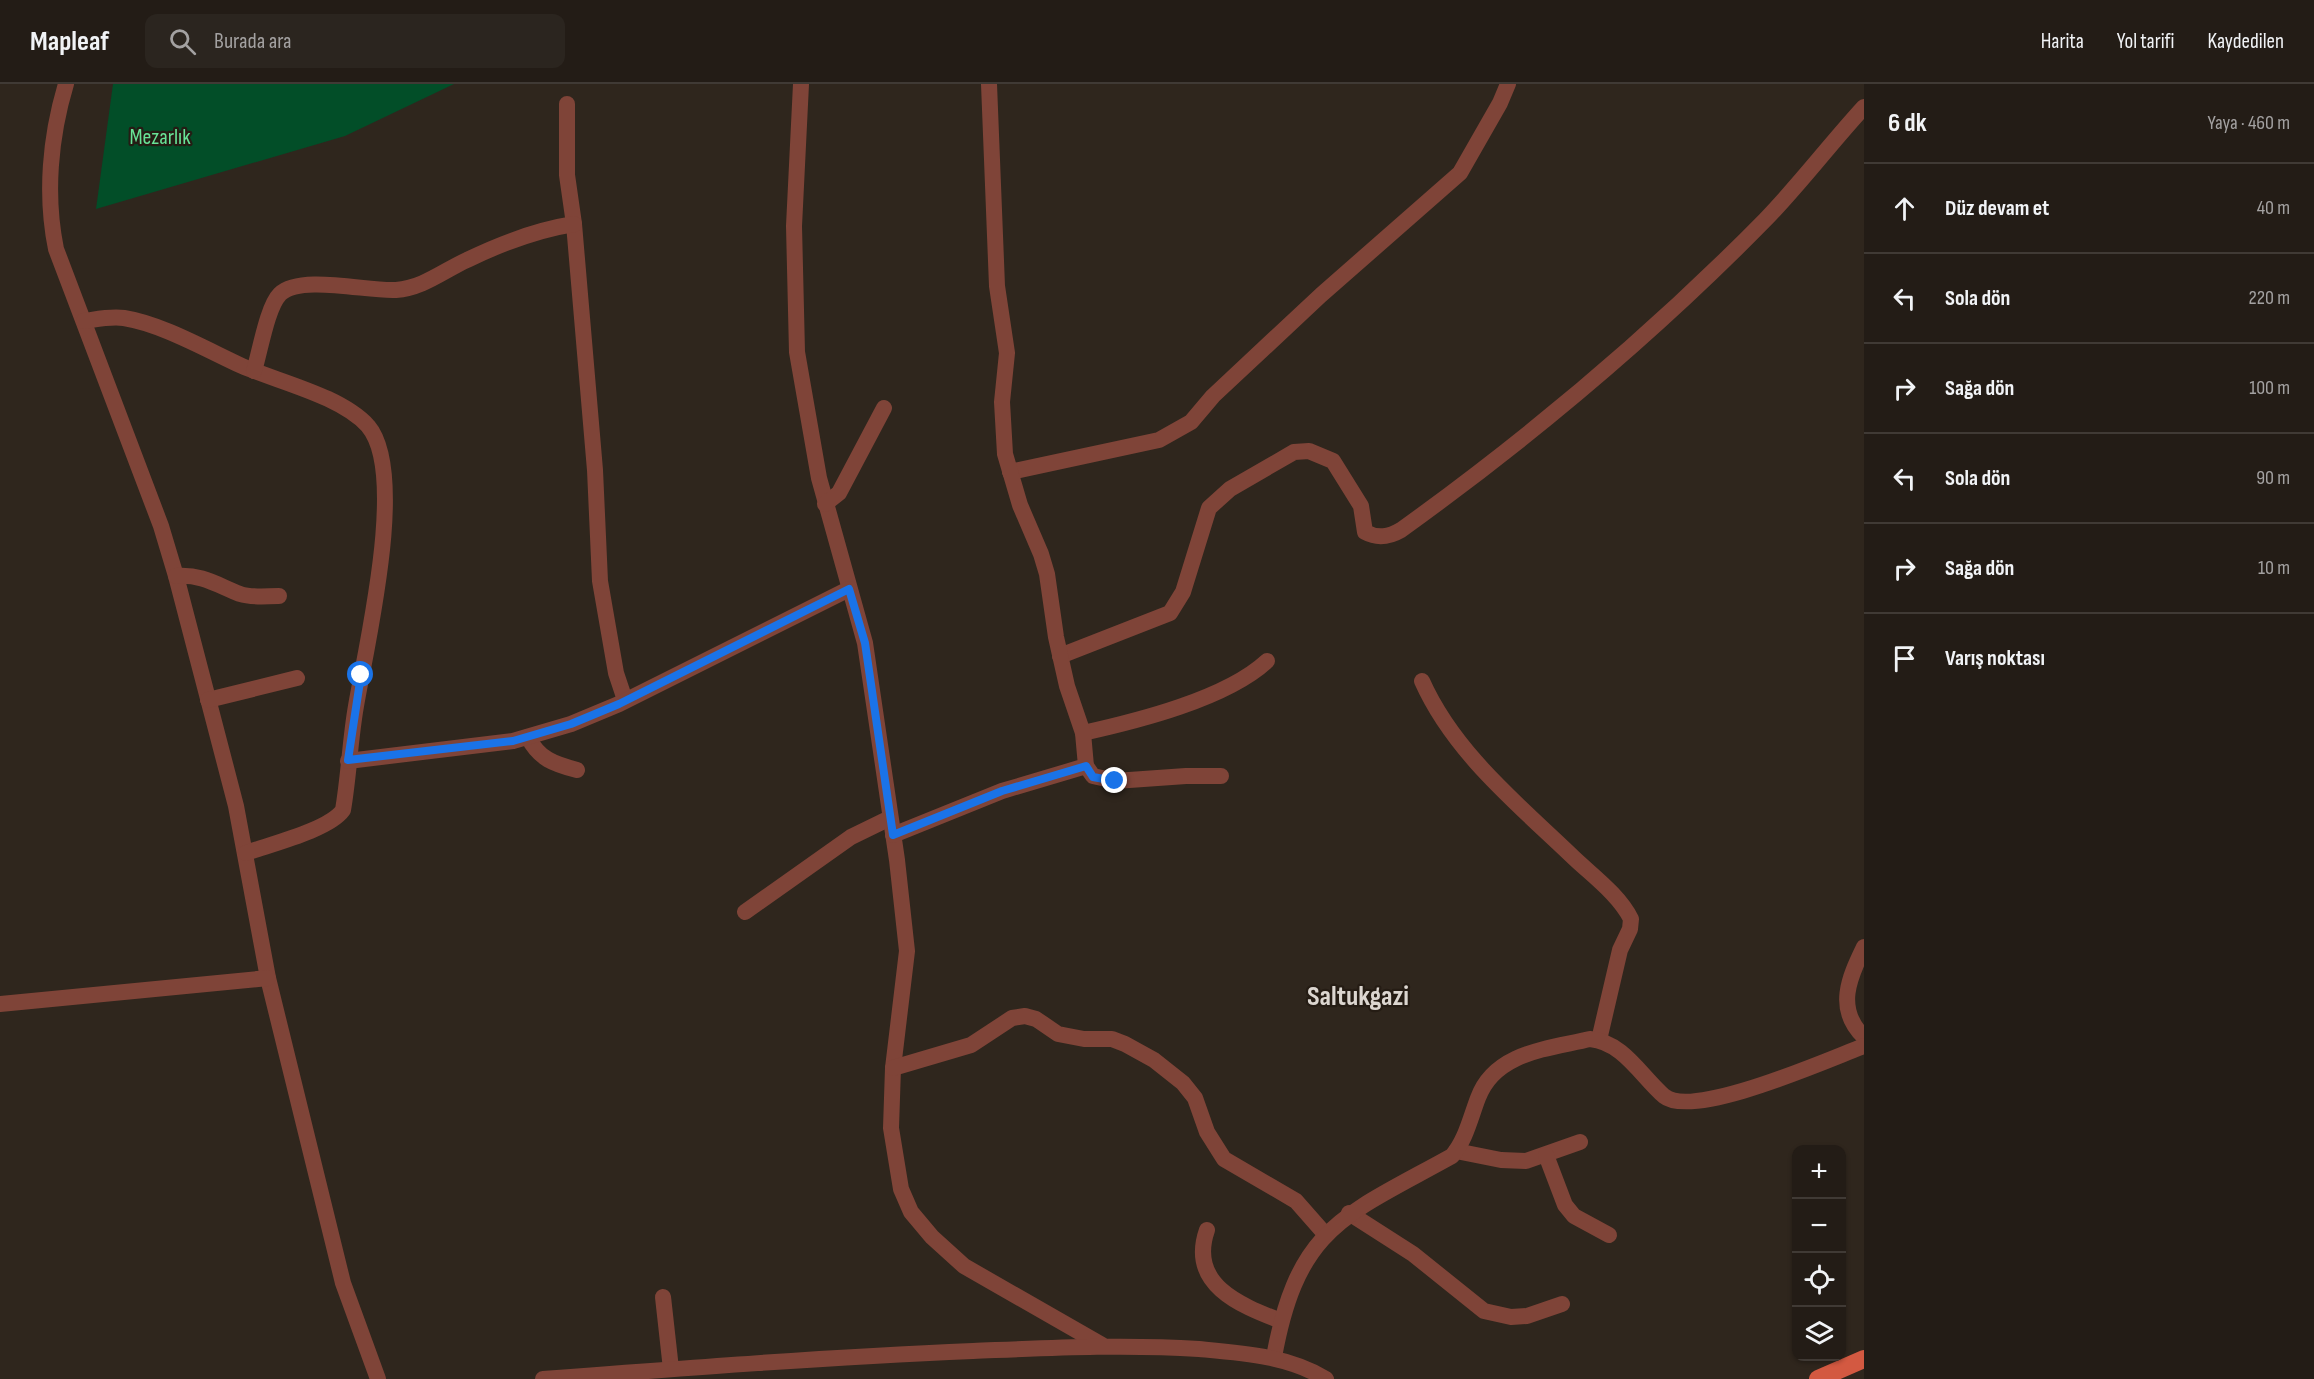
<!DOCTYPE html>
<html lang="tr">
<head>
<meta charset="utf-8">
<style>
  :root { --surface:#231c16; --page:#2b251f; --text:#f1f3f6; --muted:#a3a1a1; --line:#403a35 }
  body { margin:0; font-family:"Sofia Sans Condensed",sans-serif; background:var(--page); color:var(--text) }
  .controls { position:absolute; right:18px; bottom:18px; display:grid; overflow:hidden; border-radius:12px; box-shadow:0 2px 4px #0004 }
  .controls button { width:54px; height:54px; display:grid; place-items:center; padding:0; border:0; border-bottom:2px solid var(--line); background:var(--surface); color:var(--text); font:30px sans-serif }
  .stop { position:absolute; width:18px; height:18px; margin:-14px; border:4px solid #1a73e8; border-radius:50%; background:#fff }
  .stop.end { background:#1a73e8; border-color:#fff; box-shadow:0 2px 6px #0008 }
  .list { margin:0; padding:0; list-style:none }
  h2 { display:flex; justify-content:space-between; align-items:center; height:78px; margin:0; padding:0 24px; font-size:26px }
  h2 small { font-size:20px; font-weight:400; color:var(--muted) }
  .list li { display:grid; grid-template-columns:39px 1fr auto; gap:18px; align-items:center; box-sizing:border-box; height:90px; padding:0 24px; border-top:2px solid var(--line) }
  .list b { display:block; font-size:22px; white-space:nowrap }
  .list em { font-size:20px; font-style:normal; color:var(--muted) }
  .icon { flex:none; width:33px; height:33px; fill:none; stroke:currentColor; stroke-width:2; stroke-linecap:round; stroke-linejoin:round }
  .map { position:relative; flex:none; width:1864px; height:1295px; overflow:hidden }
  header { display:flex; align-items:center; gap:36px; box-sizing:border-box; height:84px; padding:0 30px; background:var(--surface); border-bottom:2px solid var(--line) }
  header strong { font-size:28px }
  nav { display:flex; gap:33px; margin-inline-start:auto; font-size:21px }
  .search { width:420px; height:54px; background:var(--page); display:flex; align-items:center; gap:15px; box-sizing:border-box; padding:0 21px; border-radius:12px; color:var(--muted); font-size:22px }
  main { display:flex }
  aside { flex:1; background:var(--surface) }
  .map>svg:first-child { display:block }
  .green { fill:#024e28 }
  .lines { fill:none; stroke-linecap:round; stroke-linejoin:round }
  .minor { stroke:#7f4438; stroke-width:16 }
  .major { stroke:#d35941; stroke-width:18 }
  .route { stroke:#1a73e8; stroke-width:8 }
  .labels { text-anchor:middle; stroke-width:4.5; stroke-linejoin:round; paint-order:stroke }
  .park-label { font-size:22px; fill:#68e497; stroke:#251c14 }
  .district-label { font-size:28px; font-weight:bold; fill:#dcd6d0; stroke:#251c14 }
</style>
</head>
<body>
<header>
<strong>Mapleaf</strong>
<div class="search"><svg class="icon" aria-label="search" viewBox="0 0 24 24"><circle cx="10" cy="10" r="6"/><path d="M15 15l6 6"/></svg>Burada ara</div>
<nav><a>Harita</a><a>Yol tarifi</a><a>Kaydedilen</a></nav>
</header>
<main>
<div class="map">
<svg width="1864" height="1295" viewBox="0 0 1864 1295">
  <rect width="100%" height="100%" fill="#2f261d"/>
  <path class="green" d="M113 0H454L345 52 96 125Z"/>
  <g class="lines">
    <g class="minor">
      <path d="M66 0C50 53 45 111 56 165L161 442 176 492 236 722 268 894 343 1199 378 1295"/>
      <path d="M801 0 794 142 797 268 819 394 865 559 897 776 907 867 893 984 891 1044 901 1105 911 1128 932 1153 964 1182 1102 1261"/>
      <path d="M567 20V91L574 140 595 386 600 497 616 589 625 616"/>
      <path d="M84 237C98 235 111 232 124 234 162 240 207 266 242 282 279 298 341 312 368 342 408 389 366 562 356 622 350 656 349 691 343 726 329 746 271 760 246 769"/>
      <path d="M254 287C260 268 267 223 280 210 301 190 369 208 396 206 423 204 443 187 467 176 502 159 536 146 574 140"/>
      <path d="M1010 388 1159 356 1191 338 1213 312 1321 211 1460 89 1500 19 1508 0"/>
      <path d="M825 420 839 409 884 324"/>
      <path d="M176 492C202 490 217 501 240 510 252 514 266 512 279 512"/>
      <path d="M1060 572 1170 529 1183 508 1209 424 1230 405 1294 368 1309 367 1333 377 1361 422 1365 448C1378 455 1389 453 1401 446 1533 351 1651 252 1765 136 1800 100 1830 60 1864 23"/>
      <path d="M1422 597C1454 669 1519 721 1574 774 1593 792 1619 811 1631 835L1630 845 1620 866 1599 956"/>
      <path d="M208 616 297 594"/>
      <path d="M1083 649C1137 637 1226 615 1267 577"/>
      <path d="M528 653C539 675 554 680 577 686"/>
      <path d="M348 677 513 657 571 640 619 620 849 505"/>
      <path d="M1086 682 1093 692 1115 697 1186 692H1221"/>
      <path d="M893 751 1002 707 1086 682 1083 649 1067 602 1056 553 1047 490 1041 470 1020 421 1005 370 1002 318 1007 269 997 202 989 0"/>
      <path d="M745 828 851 753 890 734"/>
      <path d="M1864 863C1849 894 1835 925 1864 953"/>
      <path d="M0 920 268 894"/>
      <path d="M893 984 971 961 1012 934 1025 932 1036 935 1058 950 1084 955H1112L1125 960 1154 976 1183 999 1195 1014 1207 1048 1224 1075 1296 1117 1325 1150"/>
      <path d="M1456 1067 1501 1076 1526 1077 1580 1058"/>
      <path d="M1546 1071 1565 1121 1574 1132 1609 1151"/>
      <path d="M1349 1129 1413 1170 1484 1227 1511 1233 1527 1232 1562 1220"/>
      <path d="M1207 1146C1188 1200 1239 1221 1281 1237"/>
      <path d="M663 1213 671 1285"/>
      <path d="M1274 1273C1298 1142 1344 1132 1452 1072 1466 1055 1470 1035 1478 1014 1495 968 1548 965 1590 955 1623 958 1641 992 1664 1012 1693 1036 1829 975 1864 962"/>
      <path d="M543 1295C686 1284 829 1273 973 1267 1048 1264 1123 1260 1199 1265 1243 1269 1288 1272 1326 1295"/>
    </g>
    <path class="major" d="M1818 1295 1864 1275"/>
  </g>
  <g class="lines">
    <path class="route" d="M361 591 348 676 513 657 571 640 619 620 849 505 865 559 893 751 1002 707 1086 682 1093 693 1115 697"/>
  </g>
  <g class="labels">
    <g class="park-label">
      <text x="160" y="60">Mezarlık</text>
    </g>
    <g class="district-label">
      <text x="1358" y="921">Saltukgazi</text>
    </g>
  </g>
</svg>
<div class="controls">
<button>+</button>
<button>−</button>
<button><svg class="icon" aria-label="locate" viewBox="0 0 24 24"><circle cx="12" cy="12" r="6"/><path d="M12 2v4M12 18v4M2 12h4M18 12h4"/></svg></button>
<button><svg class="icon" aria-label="layers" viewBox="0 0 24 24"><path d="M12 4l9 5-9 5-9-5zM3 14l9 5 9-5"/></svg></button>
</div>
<div class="stop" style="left:361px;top:591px"></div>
<div class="stop end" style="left:1115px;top:697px"></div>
</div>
<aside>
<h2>6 dk<small>Yaya · 460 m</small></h2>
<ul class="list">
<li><svg class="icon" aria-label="ahead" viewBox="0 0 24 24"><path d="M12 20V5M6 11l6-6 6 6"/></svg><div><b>Düz devam et</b></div><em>40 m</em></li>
<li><svg class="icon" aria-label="left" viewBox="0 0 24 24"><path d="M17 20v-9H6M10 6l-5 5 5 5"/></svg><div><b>Sola dön</b></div><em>220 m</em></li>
<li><svg class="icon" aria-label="right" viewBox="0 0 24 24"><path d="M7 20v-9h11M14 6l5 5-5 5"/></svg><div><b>Sağa dön</b></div><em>100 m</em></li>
<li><svg class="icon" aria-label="left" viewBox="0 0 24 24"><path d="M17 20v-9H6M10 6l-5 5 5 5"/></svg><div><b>Sola dön</b></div><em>90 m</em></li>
<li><svg class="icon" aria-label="right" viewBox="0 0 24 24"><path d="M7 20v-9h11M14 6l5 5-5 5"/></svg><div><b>Sağa dön</b></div><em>10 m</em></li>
<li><svg class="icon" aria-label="arrive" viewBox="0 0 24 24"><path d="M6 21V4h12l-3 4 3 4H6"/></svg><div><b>Varış noktası</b></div></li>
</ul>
</aside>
</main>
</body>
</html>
